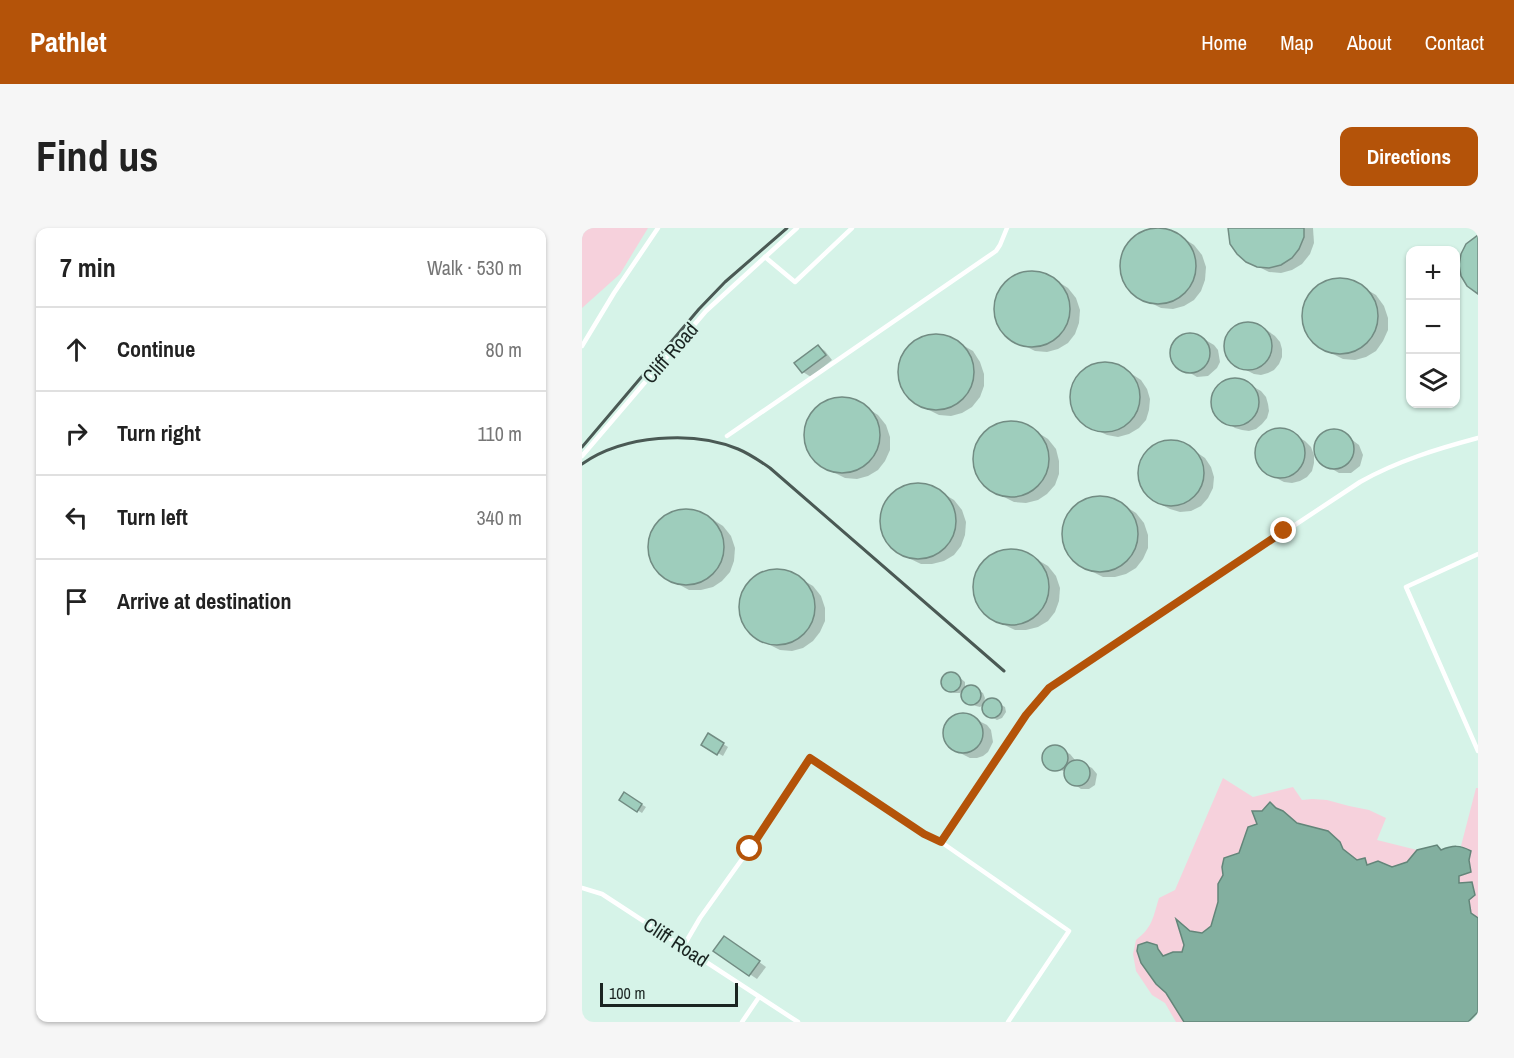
<!DOCTYPE html>
<html lang="en">
<head>
<meta charset="utf-8">
<style>
  :root { --surface:#fff; --page:#f6f6f6; --text:#222; --muted:#767676; --line:#e0e0e0; --accent:#b45309 }
  body { margin:0; font-family:"Archivo Narrow",sans-serif; background:var(--page); color:var(--text) }
  .controls { position:absolute; right:18px; top:18px; display:grid; overflow:hidden; border-radius:12px; box-shadow:0 2px 4px #0004 }
  .controls button { width:54px; height:54px; display:grid; place-items:center; padding:0; border:0; border-bottom:2px solid var(--line); background:var(--surface); color:var(--text); font:30px sans-serif }
  .scale { position:absolute; left:18px; bottom:15px; width:138px; box-sizing:border-box; padding-left:6px; border:3px solid #1a2421; border-top:0; font-size:16px; line-height:21px; white-space:nowrap; color:#1a2421; -webkit-text-stroke:4px #d6f3e8; paint-order:stroke }
  .stop { position:absolute; width:18px; height:18px; margin:-14px; border:4px solid #b45309; border-radius:50%; background:#fff }
  .stop.end { background:#b45309; border-color:#fff; box-shadow:0 2px 6px #0008 }
  .list { margin:0; padding:0; list-style:none }
  h2 { display:flex; justify-content:space-between; align-items:center; height:78px; margin:0; padding:0 24px; font-size:26px }
  h2 small { font-size:20px; font-weight:400; color:var(--muted) }
  .list li { display:grid; grid-template-columns:39px 1fr auto; gap:18px; align-items:center; box-sizing:border-box; height:84px; padding:0 24px; border-top:2px solid var(--line) }
  .list b { display:block; font-size:22px; white-space:nowrap }
  .list em { font-size:20px; font-style:normal; color:var(--muted) }
  .icon { flex:none; width:33px; height:33px; fill:none; stroke:currentColor; stroke-width:2; stroke-linecap:round; stroke-linejoin:round }
  .map { position:relative; flex:none; width:896px; height:794px; overflow:hidden; border-radius:12px }
  header { display:flex; align-items:center; gap:36px; box-sizing:border-box; height:84px; padding:0 30px; background:var(--accent); color:#fff }
  header strong { font-size:28px }
  nav { display:flex; gap:33px; margin-inline-start:auto; font-size:21px }
  .intro { display:flex; align-items:center; justify-content:space-between; box-sizing:border-box; height:144px; padding:0 36px }
  h1 { margin:0; font-size:42px }
  .button { padding:15px 27px; border-radius:12px; background:var(--accent); color:#fff; font-size:21px; font-weight:700 }
  main { display:flex; gap:36px; padding:0 36px }
  aside { flex:1; background:var(--surface); border-radius:12px; box-shadow:0 2px 4px #0004 }
  .map>svg:first-child { display:block }
  .green { fill:#f6d1dc }
  .water { fill:#82af9f; stroke:#638579; stroke-width:1.5 }
  .shadow { fill:#0003 }
  .building { fill:#9ecdbc; stroke:#728c83; stroke-width:1.5 }
  .lines { fill:none; stroke-linecap:round; stroke-linejoin:round }
  .lane { stroke:#fff; stroke-width:4.5 }
  .rail { stroke:#4a5954; stroke-width:3 }
  .route { stroke:#b45309; stroke-width:8 }
  .labels { text-anchor:middle; stroke-width:4.5; stroke-linejoin:round; paint-order:stroke }
  .street-label { font-size:20px; fill:#1a2421; stroke:#d6f3e8 }
</style>
</head>
<body>
<header>
<strong>Pathlet</strong>
<nav><a>Home</a><a>Map</a><a>About</a><a>Contact</a></nav>
</header>
<div class="intro"><h1>Find us</h1><a class="button">Directions</a></div>
<main>
<aside>
<h2>7 min<small>Walk · 530 m</small></h2>
<ul class="list">
<li><svg class="icon" aria-label="ahead" viewBox="0 0 24 24"><path d="M12 20V5M6 11l6-6 6 6"/></svg><div><b>Continue</b></div><em>80 m</em></li>
<li><svg class="icon" aria-label="right" viewBox="0 0 24 24"><path d="M7 20v-9h11M14 6l5 5-5 5"/></svg><div><b>Turn right</b></div><em>110 m</em></li>
<li><svg class="icon" aria-label="left" viewBox="0 0 24 24"><path d="M17 20v-9H6M10 6l-5 5 5 5"/></svg><div><b>Turn left</b></div><em>340 m</em></li>
<li><svg class="icon" aria-label="arrive" viewBox="0 0 24 24"><path d="M6 21V4h12l-3 4 3 4H6"/></svg><div><b>Arrive at destination</b></div></li>
</ul>
</aside>
<div class="map">
<svg width="896" height="794" viewBox="0 0 896 794">
  <rect width="100%" height="100%" fill="#d6f3e8"/>
  <g class="green">
    <path d="M0 0H66L38 46 0 80Z"/>
    <path d="M641 550 671 569 711 559 720 572 730 571 745 572 767 578 787 582 804 590 795 612 835 622 825 634 809 639 796 633 785 637 783 630 775 632 761 621 746 603 715 595 701 583 694 580 675 596 666 600 657 626 640 639 641 647 636 657V674L629 698 620 705 608 703 595 692 602 717 600 724H591L581 728 576 721 574 756 584 765 602 794H594L583 775 570 767 554 743 551 726 554 712C571 699 571 689 577 670L593 662Z"/>
    <path d="M894 560H896V690L889 686 887 672 893 667 877 655V648L889 644 887 632 889 624 879 618Z"/>
  </g>
  <path class="water" d="M688 574 694 580 701 583 715 595 746 603 758 614 761 621 775 632 783 630 785 637 796 633 810 639 825 634 835 622 855 617 859 622C871 617 878 617 889 623L887 632 889 644 877 648V655L890 654 893 667 887 672 889 685 896 690V784L886 794H602L584 765 574 756 559 735 555 723 556 717 565 714 575 717 576 721 581 728 591 724H600L602 717 594 691 608 703 620 705 629 698 636 674V656L641 647 640 639 642 630 657 625 666 599 675 596 670 583H680Z"/>
  <g class="shadow">
    <path d="M647 0H731L732 15 728 26 720 36 710 42 699 45 687 44 665 33Z"/>
    <path d="M578 1 590 3 612 17 620 27 624 39 623 52 619 63 612 72 602 78 591 81 579 80 557 69 547 62 541 52 539 40 540 29 545 17 554 8 565 2Z"/>
    <path d="M452 43 464 46 486 60 494 70 498 82 497 95 493 106 486 115 476 121 465 124 453 123 431 112 422 105 415 95 413 83 414 71 419 60 428 51 439 45Z"/>
    <path d="M760 51 772 54 794 67 802 78 806 90V102L801 113 794 123 784 129 773 132 761 131 739 120 730 112 724 102 721 91 722 79 727 67 736 58 747 53Z"/>
    <path d="M667 95 675 97 686 103 693 108 698 114 700 121V129L697 136 692 142 686 145 679 147 672 146 666 143 654 136 649 131 646 125 644 119 645 112 648 105 653 100 659 96Z"/>
    <path d="M356 107 368 110 391 123 398 134 402 146V158L398 169 390 179 380 185 369 188 357 187 335 176 326 168 320 158 317 147 318 135 323 123 332 114 344 109Z"/>
    <path d="M603 107H615L632 117 636 122 638 134 635 140 626 148 615 149 593 136 589 125 593 113Z"/>
    <path d="M236 118 243 123 250 132 229 149 221 144 214 135Z"/>
    <path d="M519 135 529 136 539 139 559 152 565 161 568 171 567 182 564 192 557 200 547 206 536 209 525 207 514 202 503 196 495 187 490 176V165L493 153 500 144 509 138Z"/>
    <path d="M654 152 661 153 679 163 684 169 686 176 687 183 685 190 680 196 674 201 667 203 660 202 653 200 642 193 636 188 632 182 631 175 632 168 635 161 640 156 647 153Z"/>
    <path d="M262 170 274 173 296 187 304 197 308 209V222L303 233 296 242 286 248 275 251 263 250 241 239 232 232 226 222 223 210 224 198 229 187 238 177 249 172Z"/>
    <path d="M431 194 444 197 466 211 474 221 477 233V246L473 257 465 266 456 272 444 275 432 274 410 263 401 256 395 245 392 234 393 222 399 211 407 201 419 196Z"/>
    <path d="M698 201 705 203 723 213 729 219 732 227V235L730 243 725 249 718 253 710 255 702 254 683 244 678 238 675 232 674 224 676 217 679 211 684 206 691 202Z"/>
    <path d="M750 203 756 204 762 206 777 217 781 227 778 238 769 245H757L740 235 736 231 734 225 735 213 739 208Z"/>
    <path d="M584 214H594L604 217 623 230 629 239 632 249 631 260 626 270 619 278 609 283 598 284 588 281 576 275 568 269 561 261 557 252V242L560 232 566 223 574 217Z"/>
    <path d="M338 256 350 259 372 272 380 282 384 294 383 307 379 318 372 327 362 333 350 336H339L316 325 307 317 301 307 299 295 300 284 305 272 314 263 325 257Z"/>
    <path d="M520 269 532 271 554 285 562 295 566 307V320L561 331 554 340 544 346 533 349H521L499 338 490 330 484 320 481 308 482 297 487 285 496 276 507 270Z"/>
    <path d="M106 282 119 284 141 298 149 308 153 320 152 333 148 344 140 353 131 359 119 362H107L85 350 76 343 70 333 67 321 68 310 74 298 82 289 94 283Z"/>
    <path d="M432 322 444 325 466 338 474 348 478 360 477 373 473 384 466 393 456 399 444 402H433L410 391 401 383 395 373 393 361 394 350 399 338 408 329 419 323Z"/>
    <path d="M197 342 209 345 231 358 239 368 243 380V393L238 404 231 413 221 420 210 423 198 422 176 411 167 403 161 393 158 382 159 370 164 358 173 349 184 343Z"/>
    <path d="M372 445 383 454V459L378 465H372L362 457V449L366 446Z"/>
    <path d="M387 459H390L401 465 403 470 402 474 410 472 423 479 424 484 420 490 415 492 404 486 401 481 402 476 398 479 390 477 384 474 381 467 383 460 384 462Z"/>
    <path d="M383 486 405 497 409 502 411 514 406 524 401 528 395 530H388L382 527 371 521 366 516 363 511 362 504 363 498 367 492 371 488Z"/>
    <path d="M127 507 146 519 141 528 121 516Z"/>
    <path d="M473 519 488 526 493 532V534L502 536 510 540 515 546 513 557 507 561H499L485 551 484 547 482 546 483 543 476 542 469 538 467 540 464 537 462 531 464 524Z"/>
    <path d="M42 566 64 579 60 585 39 572Z"/>
    <path d="M150 714 184 739 175 751 133 723Z"/>
  </g>
  <g class="building">
    <circle cx="576" cy="38" r="38"/>
    <path d="M646 0H722V9L717 21 710 30 699 37 687 40 675 39 664 34 655 26 648 16Z"/>
    <path d="M896 7V66L885 58 879 48 877 37 879 26 884 16Z"/>
    <circle cx="450" cy="81" r="38"/>
    <circle cx="758" cy="88" r="38"/>
    <circle cx="666" cy="118" r="24"/>
    <circle cx="608" cy="125" r="20"/>
    <circle cx="354" cy="144" r="38"/>
    <path d="M236 117 244 127 220 145 212 135Z"/>
    <circle cx="523" cy="169" r="35"/>
    <circle cx="653" cy="174" r="24"/>
    <circle cx="260" cy="207" r="38"/>
    <circle cx="429" cy="231" r="38"/>
    <circle cx="698" cy="225" r="25"/>
    <circle cx="752" cy="221" r="20"/>
    <circle cx="589" cy="245" r="33"/>
    <circle cx="336" cy="293" r="38"/>
    <circle cx="518" cy="306" r="38"/>
    <circle cx="104" cy="319" r="38"/>
    <circle cx="429" cy="359" r="38"/>
    <circle cx="195" cy="379" r="38"/>
    <circle cx="369" cy="454" r="10"/>
    <circle cx="389" cy="467" r="10"/>
    <circle cx="410" cy="480" r="10"/>
    <circle cx="381" cy="505" r="20"/>
    <path d="M126 505 142 515 135 527 119 517Z"/>
    <circle cx="473" cy="530" r="13"/>
    <circle cx="495" cy="545" r="13"/>
    <path d="M42 564 60 576 55 584 37 572Z"/>
    <path d="M142 708 178 733 167 748 131 723Z"/>
  </g>
  <g class="lines">
    <g class="lane">
      <path d="M183 29 213 54 270 0"/>
      <path d="M0 118 32 65 76 0"/>
      <path d="M145 208 414 23 418 17 425 0"/>
      <path d="M0 228 124 83 215 0"/>
      <path d="M896 326 824 359 896 523"/>
      <path d="M0 660 20 666 216 794"/>
      <path d="M101 719 118 690 168 620 228 530 342 607 359 614"/>
      <path d="M160 794 177 769"/>
      <path d="M426 794 487 703 359 614 444 487 467 460 672 324 778 254C815 233 855 221 896 210"/>
    </g>
    <g class="rail">
      <path d="M0 219 117 81 143 54 205 0"/>
      <path d="M0 236C41 207 111 202 156 221 168 226 178 233 188 240L422 443"/>
    </g>
  </g>
  <g class="lines">
    <path class="route" d="M168 621 228 530 342 606 359 614 444 487 467 460 702 303"/>
  </g>
  <g class="labels">
    <g class="street-label">
      <text transform="translate(88 125) rotate(-49)" y="7">Cliff Road</text>
      <text transform="translate(94 714) rotate(33)" y="7">Cliff Road</text>
    </g>
  </g>
</svg>
<div class="controls">
<button>+</button>
<button>−</button>
<button><svg class="icon" aria-label="layers" viewBox="0 0 24 24"><path d="M12 4l9 5-9 5-9-5zM3 14l9 5 9-5"/></svg></button>
</div>
<div class="scale">100 m</div>
<div class="stop" style="left:168px;top:621px"></div>
<div class="stop end" style="left:702px;top:303px"></div>
</div>
</main>
</body>
</html>
